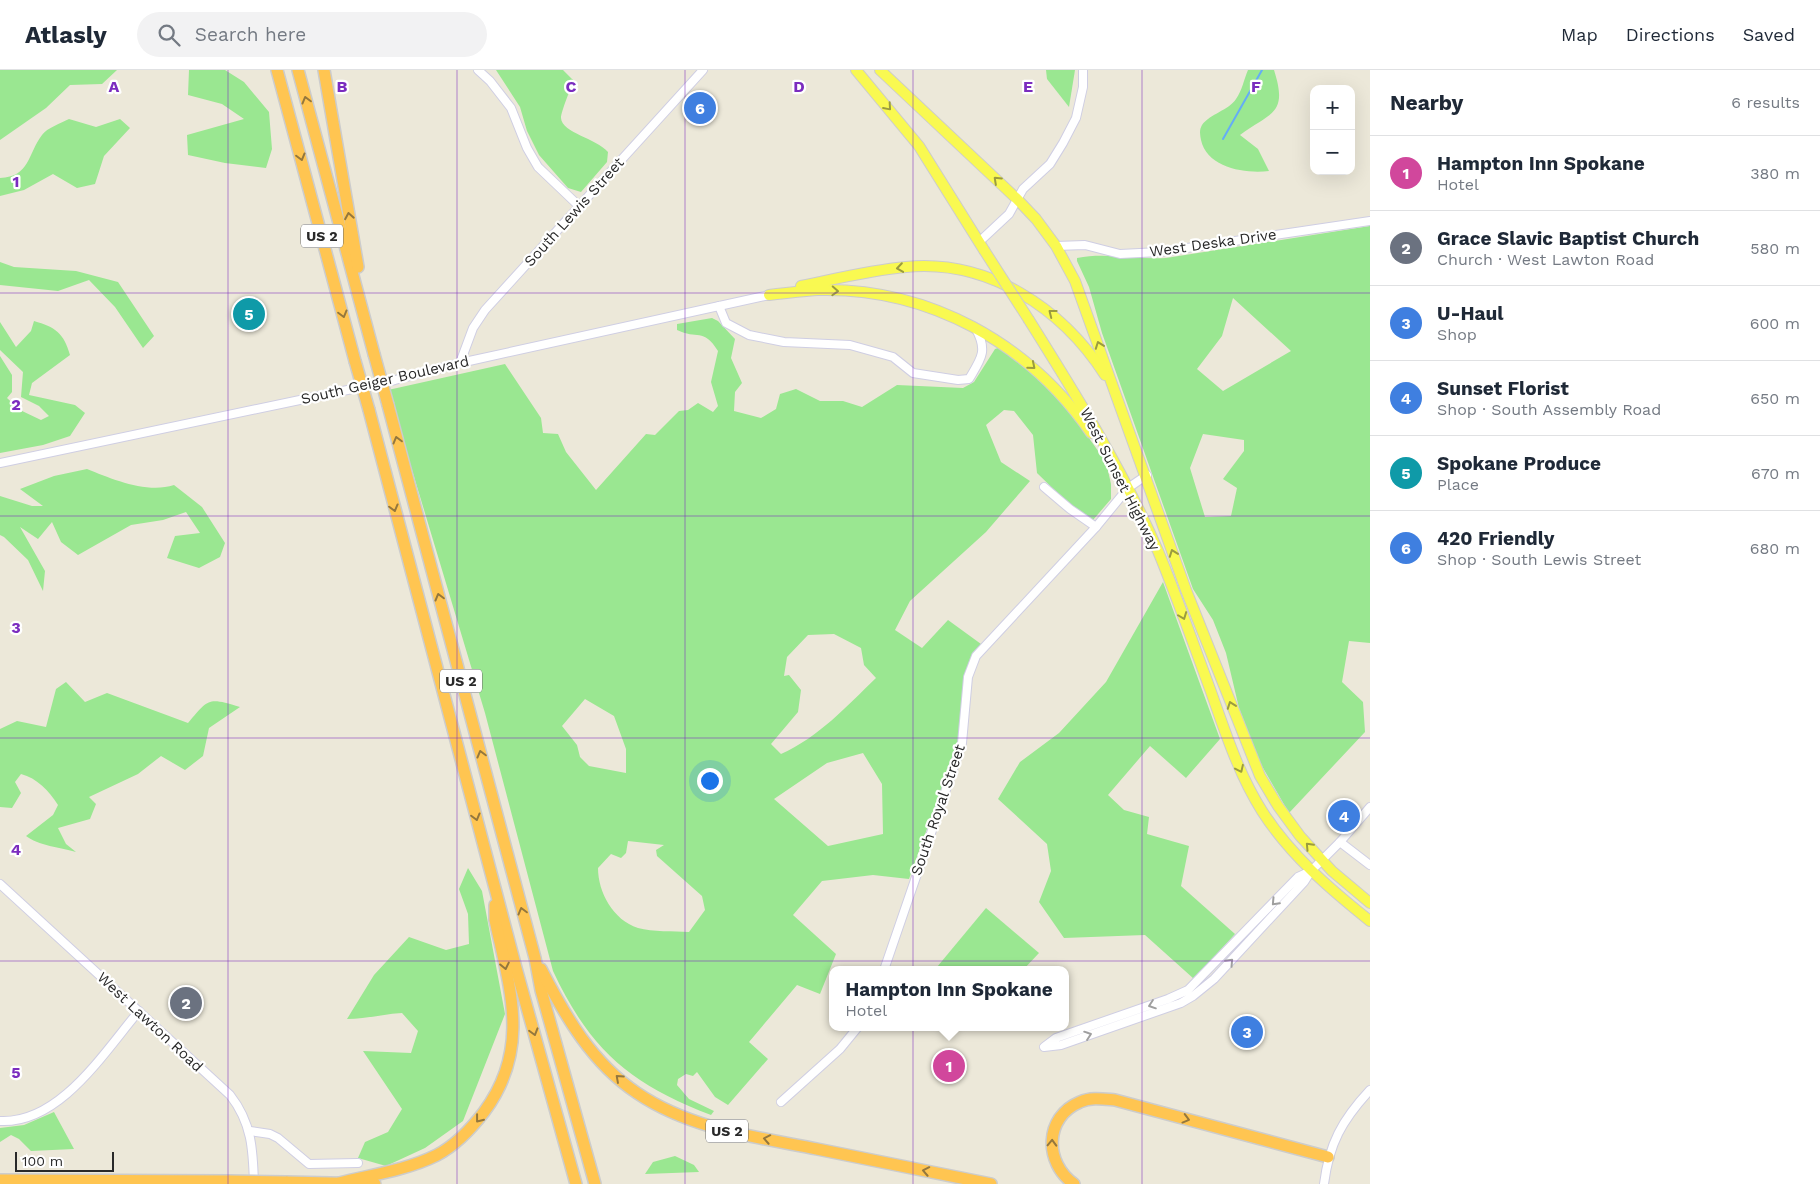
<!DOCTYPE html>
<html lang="en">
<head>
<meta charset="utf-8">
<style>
  :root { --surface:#fff; --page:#f2f2f3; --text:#1f2937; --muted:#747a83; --line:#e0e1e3; --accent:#3d33ff }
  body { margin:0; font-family:"Work Sans",sans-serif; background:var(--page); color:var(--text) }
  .controls { position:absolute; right:15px; top:15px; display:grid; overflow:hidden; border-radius:10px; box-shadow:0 5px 20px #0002 }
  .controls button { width:45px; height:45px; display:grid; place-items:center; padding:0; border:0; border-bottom:1px solid var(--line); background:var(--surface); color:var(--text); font:25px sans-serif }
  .scale { position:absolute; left:15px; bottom:12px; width:99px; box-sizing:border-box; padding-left:5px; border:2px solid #292929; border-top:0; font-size:14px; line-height:18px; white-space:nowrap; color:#292929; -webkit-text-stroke:4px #fff; paint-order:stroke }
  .you { position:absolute; left:709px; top:710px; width:18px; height:18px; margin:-12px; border:4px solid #fff; border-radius:50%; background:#1a73e8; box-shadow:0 0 0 8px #1a73e833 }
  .badge { display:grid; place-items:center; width:32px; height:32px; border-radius:50%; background:var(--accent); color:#fff; font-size:16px; font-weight:700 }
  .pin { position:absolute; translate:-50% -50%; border:2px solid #fff; box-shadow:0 1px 5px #0006 }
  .popup { position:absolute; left:829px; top:896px; width:240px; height:65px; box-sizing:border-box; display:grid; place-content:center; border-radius:10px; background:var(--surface); filter:drop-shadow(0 1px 4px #0005); font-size:16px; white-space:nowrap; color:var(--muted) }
  .popup b { font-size:19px; color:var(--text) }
  .popup::after { content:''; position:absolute; left:50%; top:100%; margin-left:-10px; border:10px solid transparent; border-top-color:var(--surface) }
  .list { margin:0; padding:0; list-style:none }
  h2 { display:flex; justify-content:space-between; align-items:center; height:65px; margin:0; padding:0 20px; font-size:21px }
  h2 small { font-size:16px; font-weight:400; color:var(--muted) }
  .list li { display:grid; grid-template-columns:32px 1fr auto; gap:15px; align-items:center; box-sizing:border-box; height:75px; padding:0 20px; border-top:1px solid var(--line) }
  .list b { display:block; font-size:19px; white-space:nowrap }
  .list p { margin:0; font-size:16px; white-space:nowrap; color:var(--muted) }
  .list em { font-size:16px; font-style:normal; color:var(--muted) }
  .icon { flex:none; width:28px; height:28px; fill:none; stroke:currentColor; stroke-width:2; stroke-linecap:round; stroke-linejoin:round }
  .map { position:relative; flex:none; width:1370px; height:1114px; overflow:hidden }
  header { display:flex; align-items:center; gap:30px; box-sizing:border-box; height:70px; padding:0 25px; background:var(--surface); border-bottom:1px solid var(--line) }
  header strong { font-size:24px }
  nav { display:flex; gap:28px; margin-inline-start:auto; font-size:18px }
  .search { width:350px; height:45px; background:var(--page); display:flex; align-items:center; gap:12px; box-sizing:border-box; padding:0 18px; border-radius:28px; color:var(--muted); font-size:19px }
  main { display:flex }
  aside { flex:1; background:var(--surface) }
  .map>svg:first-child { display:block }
  .green { fill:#9ae791; fill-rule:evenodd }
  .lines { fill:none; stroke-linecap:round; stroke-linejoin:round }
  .stream { stroke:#64adf6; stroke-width:2 }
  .minor-casing { stroke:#cfcee3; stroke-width:10 }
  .major-casing { stroke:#ccc; stroke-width:12 }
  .highway-casing { stroke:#ccc; stroke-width:14 }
  .minor { stroke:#fff; stroke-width:8 }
  .major { stroke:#f9f951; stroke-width:10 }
  .highway { stroke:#ffc551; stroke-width:11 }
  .major-bridge-casing { stroke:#ccc; stroke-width:12; stroke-linecap:butt }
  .highway-bridge-casing { stroke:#ccc; stroke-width:14; stroke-linecap:butt }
  .major-bridge { stroke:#f9f951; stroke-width:10 }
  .highway-bridge { stroke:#ffc551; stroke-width:11 }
  .oneway { stroke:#94773d }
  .oneway2 { stroke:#9b9b3f }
  .oneway3 { stroke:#9f9f9f }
  .grid { fill:none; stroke:#7b2cbf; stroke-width:1; stroke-opacity:0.55 }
  .labels { text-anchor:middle; stroke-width:4.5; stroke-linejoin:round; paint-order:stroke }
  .shield { fill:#fff; stroke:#696969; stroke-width:1 }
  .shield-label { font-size:14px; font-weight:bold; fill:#292929 }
  .street-label { font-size:15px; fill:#292929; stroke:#fff }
  .grid-label { font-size:16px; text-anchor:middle; font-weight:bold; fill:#7b2cbf; stroke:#fff; stroke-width:4.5; stroke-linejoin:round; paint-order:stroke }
</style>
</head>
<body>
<header>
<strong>Atlasly</strong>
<div class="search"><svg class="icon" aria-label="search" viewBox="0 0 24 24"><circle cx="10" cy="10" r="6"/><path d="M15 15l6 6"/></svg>Search here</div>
<nav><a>Map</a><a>Directions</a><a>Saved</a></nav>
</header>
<main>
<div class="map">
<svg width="1370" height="1114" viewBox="0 0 1370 1114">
  <rect width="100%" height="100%" fill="#ece8d9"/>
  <g class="green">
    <path d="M0 0H117L102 14 70 15 46 38 0 70Z"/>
    <path d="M189 0H225L244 12 269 42 272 79 266 98 225 93 188 85 187 65 244 49 222 34 188 25Z"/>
    <path d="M496 0H563L573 10C571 19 561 41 561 48 562 63 596 68 608 82L607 92 581 122 568 118 539 85 527 61 520 37Z"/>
    <path d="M1046 0H1075L1069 37 1047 9Z"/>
    <path d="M1248 0H1274C1288 44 1272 42 1240 65L1258 79 1269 101C1246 104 1207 98 1201 70 1200 65 1199 60 1202 55 1210 44 1229 40 1236 29 1242 21 1244 9 1248 0Z"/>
    <path d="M69 49 96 57 120 49 130 58 104 86 95 114 77 118 53 104 24 120 0 126V108C30 107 28 83 42 65 47 58 61 53 69 49Z"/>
    <path d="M1370 156V573L1349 571 1342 612 1363 632 1365 662 1289 743 1259 691 1239 638 1226 583 1213 550 1193 519 1102 263 1089 217 1077 191V188C1106 182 1136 190 1166 188ZM1233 228 1291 281 1223 321 1197 299 1222 266ZM1203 364 1244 370V381L1223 409 1237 418 1231 446 1205 447 1190 398Z"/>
    <path d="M0 192 14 197 76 201 118 212 154 266 143 278 115 237 89 210 58 221 0 215Z"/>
    <path d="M712 248 718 251 735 269 731 288 742 313 735 322 734 341 761 348 776 339 780 324 796 319 820 331H843L862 337 897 315 963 318 974 312 995 279 1001 277 1061 329 1106 392 1111 414V429L1093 450 1072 437 1037 403 1033 365 1014 341 1004 340 986 355 1001 392 1030 411 986 462 910 531 895 560 922 578 948 550 981 574 969 592 963 614 960 667 909 809 873 805 822 811 793 845 836 884 820 924 797 915 749 972 768 989 728 1035 715 1027 697 1002 693 1006 686 1004 678 1009 677 1015 689 1029 714 1041 711 1045C630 1014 590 980 553 901L485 643 388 320 505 294 541 348 543 363 558 364 566 382 596 420 646 364 655 365 679 341 688 340 698 333 713 342 718 336 711 312 718 281C703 257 697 270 677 260V254ZM834 564 861 578 864 595 876 608C847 636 819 667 781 684L771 674 798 642 801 620 789 605 784 606 787 587 808 565ZM585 629 614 646 626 679V703L589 696 580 687 577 675 562 656ZM863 683 882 714 883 764 828 776 774 729 827 693ZM628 771 664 775 656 780 657 786 702 826 705 840 689 862C673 861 653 862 638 858 613 850 598 822 598 798L611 784 621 788 626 783Z"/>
    <path d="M34 251C55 257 64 263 70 285L32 313 29 325 75 335 85 343 70 366 43 375 0 383V286L12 305V322L7 328 20 340 41 350 49 346 39 336 21 327 23 302 0 280V252L16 277 31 261Z"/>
    <path d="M87 399C112 409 147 424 174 415L202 437 225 473 220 487 199 498 167 488 175 466 200 463 186 442 163 450 131 455 78 485 61 472 52 452 38 469 20 457 45 501 43 521 28 490 4 467 0 465V426L32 436H43L20 419 54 406Z"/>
    <path d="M1163 512 1220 669 1186 708 1150 676 1108 725 1124 740 1149 747 1147 764 1189 776 1181 816 1235 864 1194 909 1145 865 1064 868 1039 832 1051 801 1047 774 998 729 1020 692 1059 663 1106 612Z"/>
    <path d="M66 612 85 632 107 623 188 653C209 629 207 627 240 637L209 658 203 686 185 700 161 686 138 704 89 727 96 734 90 749 58 758 66 774 76 782C62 778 37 775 26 766L53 745 58 735C49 721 37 708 21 704L15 712 21 723 12 738 0 737V659L17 651 46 657 56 619Z"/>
    <path d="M468 798 482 821 505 944 463 1051 425 1078 386 1096 358 1088 365 1072 388 1062 402 1039 363 981 411 983 418 961 402 943C384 944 366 949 347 949L374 905 409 867 446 880 469 874 468 844 459 819Z"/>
    <path d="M986 838 1039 883 1023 900H941L937 897Z"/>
    <path d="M54 1042 74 1079 31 1081 19 1069 11 1065 0 1072V1058L24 1055Z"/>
    <path d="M675 1086 694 1095 699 1102 645 1104 653 1092Z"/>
  </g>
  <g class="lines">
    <path class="stream" d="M1223 69 1262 0"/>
    <defs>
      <g id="minor">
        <path d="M478 0 490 11 511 38 527 78 538 97 580 137"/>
        <path d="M979 172 1009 144 1023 119 1050 94 1063 73 1076 48 1083 17V0"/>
        <path d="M1056 176 1085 175 1120 184 1160 182 1370 151"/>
        <path d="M719 236 726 253 749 265 784 272 850 275 893 287 913 303 958 310 969 309C981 289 988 281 976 259"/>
        <path d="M460 293 473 258 485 240 703 0"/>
        <path d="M0 393 395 310 460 293 769 225"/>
        <path d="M1044 417 1070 439 1096 457"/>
        <path d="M1340 772 1370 795"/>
        <path d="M1311 801 1298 807 1188 920 1168 929 1056 968 1044 977 1061 975 1181 933 1193 926 1214 909 1304 812 1311 801 1340 772 1370 737"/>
        <path d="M0 814 230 1025C252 1053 253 1080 254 1114"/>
        <path d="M884 900 962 673 968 607 976 586 1096 457 1128 418 1147 405"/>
        <path d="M781 1032 840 979 858 957"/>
        <path d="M0 1051C60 1054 104 982 139 941"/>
        <path d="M250 1061 270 1064 278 1068 309 1094 358 1093"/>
        <path d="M1324 1114C1329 1074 1342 1050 1370 1020"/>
      </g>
      <g id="major">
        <path d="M856 0 919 76 984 180"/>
        <path d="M880 0 1017 129 1036 149 1056 176 1075 211 1186 520 1260 706 1278 736 1300 766 1332 801 1370 833"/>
        <path d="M801 216C835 209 871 200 906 197 988 189 1062 238 1105 305"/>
        <path d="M769 225C785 223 801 221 818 220 928 217 1029 273 1091 363"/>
        <path d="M1029 250C1076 325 1123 400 1158 481 1177 527 1193 573 1210 619 1225 661 1238 703 1262 741 1290 785 1330 819 1370 851"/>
      </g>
      <g id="highway">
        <path d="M277 0 355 291"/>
        <path d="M298 0 374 284"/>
        <path d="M324 0 358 197"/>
        <path d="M388 335 535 888 541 920 595 1114"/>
        <path d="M369 340 516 898 576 1114"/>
        <path d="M541 899C565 946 592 993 637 1023 690 1059 756 1067 817 1079 875 1091 933 1102 991 1114"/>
        <path d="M0 1110 230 1111"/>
        <path d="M286 1112 375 1114"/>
        <path d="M339 1113C371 1105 407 1100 437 1085 456 1075 471 1059 484 1042 531 979 510 919 495 850V835"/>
        <path d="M1074 1114C1044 1093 1044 1047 1080 1032 1091 1027 1103 1029 1115 1030L1328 1087"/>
      </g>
    </defs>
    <use href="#minor" class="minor-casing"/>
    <use href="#major" class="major-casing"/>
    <use href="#highway" class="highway-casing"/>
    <use href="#minor" class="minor"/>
    <use href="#major" class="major"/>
    <use href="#highway" class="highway"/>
    <defs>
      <path id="major-bridge" d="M984 180 1029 250"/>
      <g id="highway-bridge">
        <path d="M374 284 388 335"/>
        <path d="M355 291 369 340"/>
        <path d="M230 1111 286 1112"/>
      </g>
    </defs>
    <use href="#major-bridge" class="major-bridge-casing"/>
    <use href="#highway-bridge" class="highway-bridge-casing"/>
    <use href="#major-bridge" class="major-bridge"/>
    <use href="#highway-bridge" class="highway-bridge"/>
  </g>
  <defs><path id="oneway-chevron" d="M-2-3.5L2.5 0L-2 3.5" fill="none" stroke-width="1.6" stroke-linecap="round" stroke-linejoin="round" transform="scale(1.25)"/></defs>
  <g class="oneway">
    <use href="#oneway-chevron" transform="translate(306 30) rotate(-105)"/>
    <use href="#oneway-chevron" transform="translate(301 87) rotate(75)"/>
    <use href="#oneway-chevron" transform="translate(349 146) rotate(-100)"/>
    <use href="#oneway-chevron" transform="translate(343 244) rotate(75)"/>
    <use href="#oneway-chevron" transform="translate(397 370) rotate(-105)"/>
    <use href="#oneway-chevron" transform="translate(394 438) rotate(75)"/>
    <use href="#oneway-chevron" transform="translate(439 527) rotate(-105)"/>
    <use href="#oneway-chevron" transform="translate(481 684) rotate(-105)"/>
    <use href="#oneway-chevron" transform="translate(476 747) rotate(75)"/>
    <use href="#oneway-chevron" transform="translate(522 841) rotate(-105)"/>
    <use href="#oneway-chevron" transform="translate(505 896) rotate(78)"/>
    <use href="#oneway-chevron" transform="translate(534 962) rotate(74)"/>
    <use href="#oneway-chevron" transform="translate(619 1008) rotate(-138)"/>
    <use href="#oneway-chevron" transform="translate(479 1049) rotate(128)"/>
    <use href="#oneway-chevron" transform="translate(1186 1049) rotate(15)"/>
    <use href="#oneway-chevron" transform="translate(767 1069) rotate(-169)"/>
    <use href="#oneway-chevron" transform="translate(1052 1073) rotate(-88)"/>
    <use href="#oneway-chevron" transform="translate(926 1101) rotate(-169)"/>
  </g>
  <g class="oneway2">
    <use href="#oneway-chevron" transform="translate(888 37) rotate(49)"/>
    <use href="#oneway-chevron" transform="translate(997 110) rotate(-137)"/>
    <use href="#oneway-chevron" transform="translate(900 198) rotate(172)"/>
    <use href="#oneway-chevron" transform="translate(835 221) rotate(3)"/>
    <use href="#oneway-chevron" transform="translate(1052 243) rotate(-142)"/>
    <use href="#oneway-chevron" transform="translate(1099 275) rotate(-110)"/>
    <use href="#oneway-chevron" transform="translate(1032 296) rotate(40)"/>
    <use href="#oneway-chevron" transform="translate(1173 483) rotate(-110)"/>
    <use href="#oneway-chevron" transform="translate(1183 546) rotate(69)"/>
    <use href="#oneway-chevron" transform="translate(1231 635) rotate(-110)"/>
    <use href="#oneway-chevron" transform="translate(1240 699) rotate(65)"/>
    <use href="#oneway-chevron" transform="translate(1309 776) rotate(-133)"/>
  </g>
  <g class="oneway3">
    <use href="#oneway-chevron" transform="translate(1275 832) rotate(133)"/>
    <use href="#oneway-chevron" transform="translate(1230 892) rotate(-47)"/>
    <use href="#oneway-chevron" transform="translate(1152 935) rotate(161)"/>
    <use href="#oneway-chevron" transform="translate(1088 965) rotate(-19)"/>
  </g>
  <path class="grid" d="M228 0V1114M457 0V1114M685 0V1114M913 0V1114M1142 0V1114M0 223H1370M0 446H1370M0 668H1370M0 891H1370"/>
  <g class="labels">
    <g class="shield">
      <rect x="301" y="154.5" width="42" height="23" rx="4"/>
      <rect x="440" y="599.5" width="42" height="23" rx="4"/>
      <rect x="706" y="1049.5" width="42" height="23" rx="4"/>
    </g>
    <g class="shield-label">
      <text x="322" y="171">US 2</text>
      <text x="461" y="616">US 2</text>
      <text x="727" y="1066">US 2</text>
    </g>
    <g class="street-label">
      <text transform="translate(574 142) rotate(-48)" y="5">South Lewis Street</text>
      <text transform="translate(1213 173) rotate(-8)" y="5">West Deska Drive</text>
      <text transform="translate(385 310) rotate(-13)" y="5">South Geiger Boulevard</text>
      <text transform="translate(1120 409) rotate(63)" y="5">West Sunset Highway</text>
      <text transform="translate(938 740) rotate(-71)" y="5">South Royal Street</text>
      <text transform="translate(150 952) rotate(43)" y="5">West Lawton Road</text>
    </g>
  </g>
  <g class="grid-label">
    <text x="114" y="22">A</text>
    <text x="342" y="22">B</text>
    <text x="571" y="22">C</text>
    <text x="799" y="22">D</text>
    <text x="1028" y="22">E</text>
    <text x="1256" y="22">F</text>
    <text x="16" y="117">1</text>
    <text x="16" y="340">2</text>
    <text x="16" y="563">3</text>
    <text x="16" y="785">4</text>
    <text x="16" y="1008">5</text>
  </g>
</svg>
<div class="controls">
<button>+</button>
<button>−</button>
</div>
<div class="scale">100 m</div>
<div class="you"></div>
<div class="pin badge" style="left:949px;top:996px;background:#d1479c">1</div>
<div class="popup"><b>Hampton Inn Spokane</b>Hotel</div>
<div class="pin badge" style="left:186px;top:933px;background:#6b7280">2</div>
<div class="pin badge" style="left:1247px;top:962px;background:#3f7fe0">3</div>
<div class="pin badge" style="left:1344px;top:746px;background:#3f7fe0">4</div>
<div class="pin badge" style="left:249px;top:244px;background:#0f9aa8">5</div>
<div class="pin badge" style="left:700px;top:38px;background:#3f7fe0">6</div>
</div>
<aside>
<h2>Nearby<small>6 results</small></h2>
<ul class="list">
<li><span class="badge" style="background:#d1479c">1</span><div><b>Hampton Inn Spokane</b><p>Hotel</p></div><em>380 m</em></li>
<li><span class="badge" style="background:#6b7280">2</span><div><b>Grace Slavic Baptist Church</b><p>Church · West Lawton Road</p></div><em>580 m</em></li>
<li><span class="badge" style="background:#3f7fe0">3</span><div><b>U-Haul</b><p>Shop</p></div><em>600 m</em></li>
<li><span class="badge" style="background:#3f7fe0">4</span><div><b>Sunset Florist</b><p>Shop · South Assembly Road</p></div><em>650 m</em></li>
<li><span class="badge" style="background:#0f9aa8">5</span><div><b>Spokane Produce</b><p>Place</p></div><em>670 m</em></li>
<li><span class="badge" style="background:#3f7fe0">6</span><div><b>420 Friendly</b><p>Shop · South Lewis Street</p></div><em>680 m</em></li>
</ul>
</aside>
</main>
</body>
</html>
